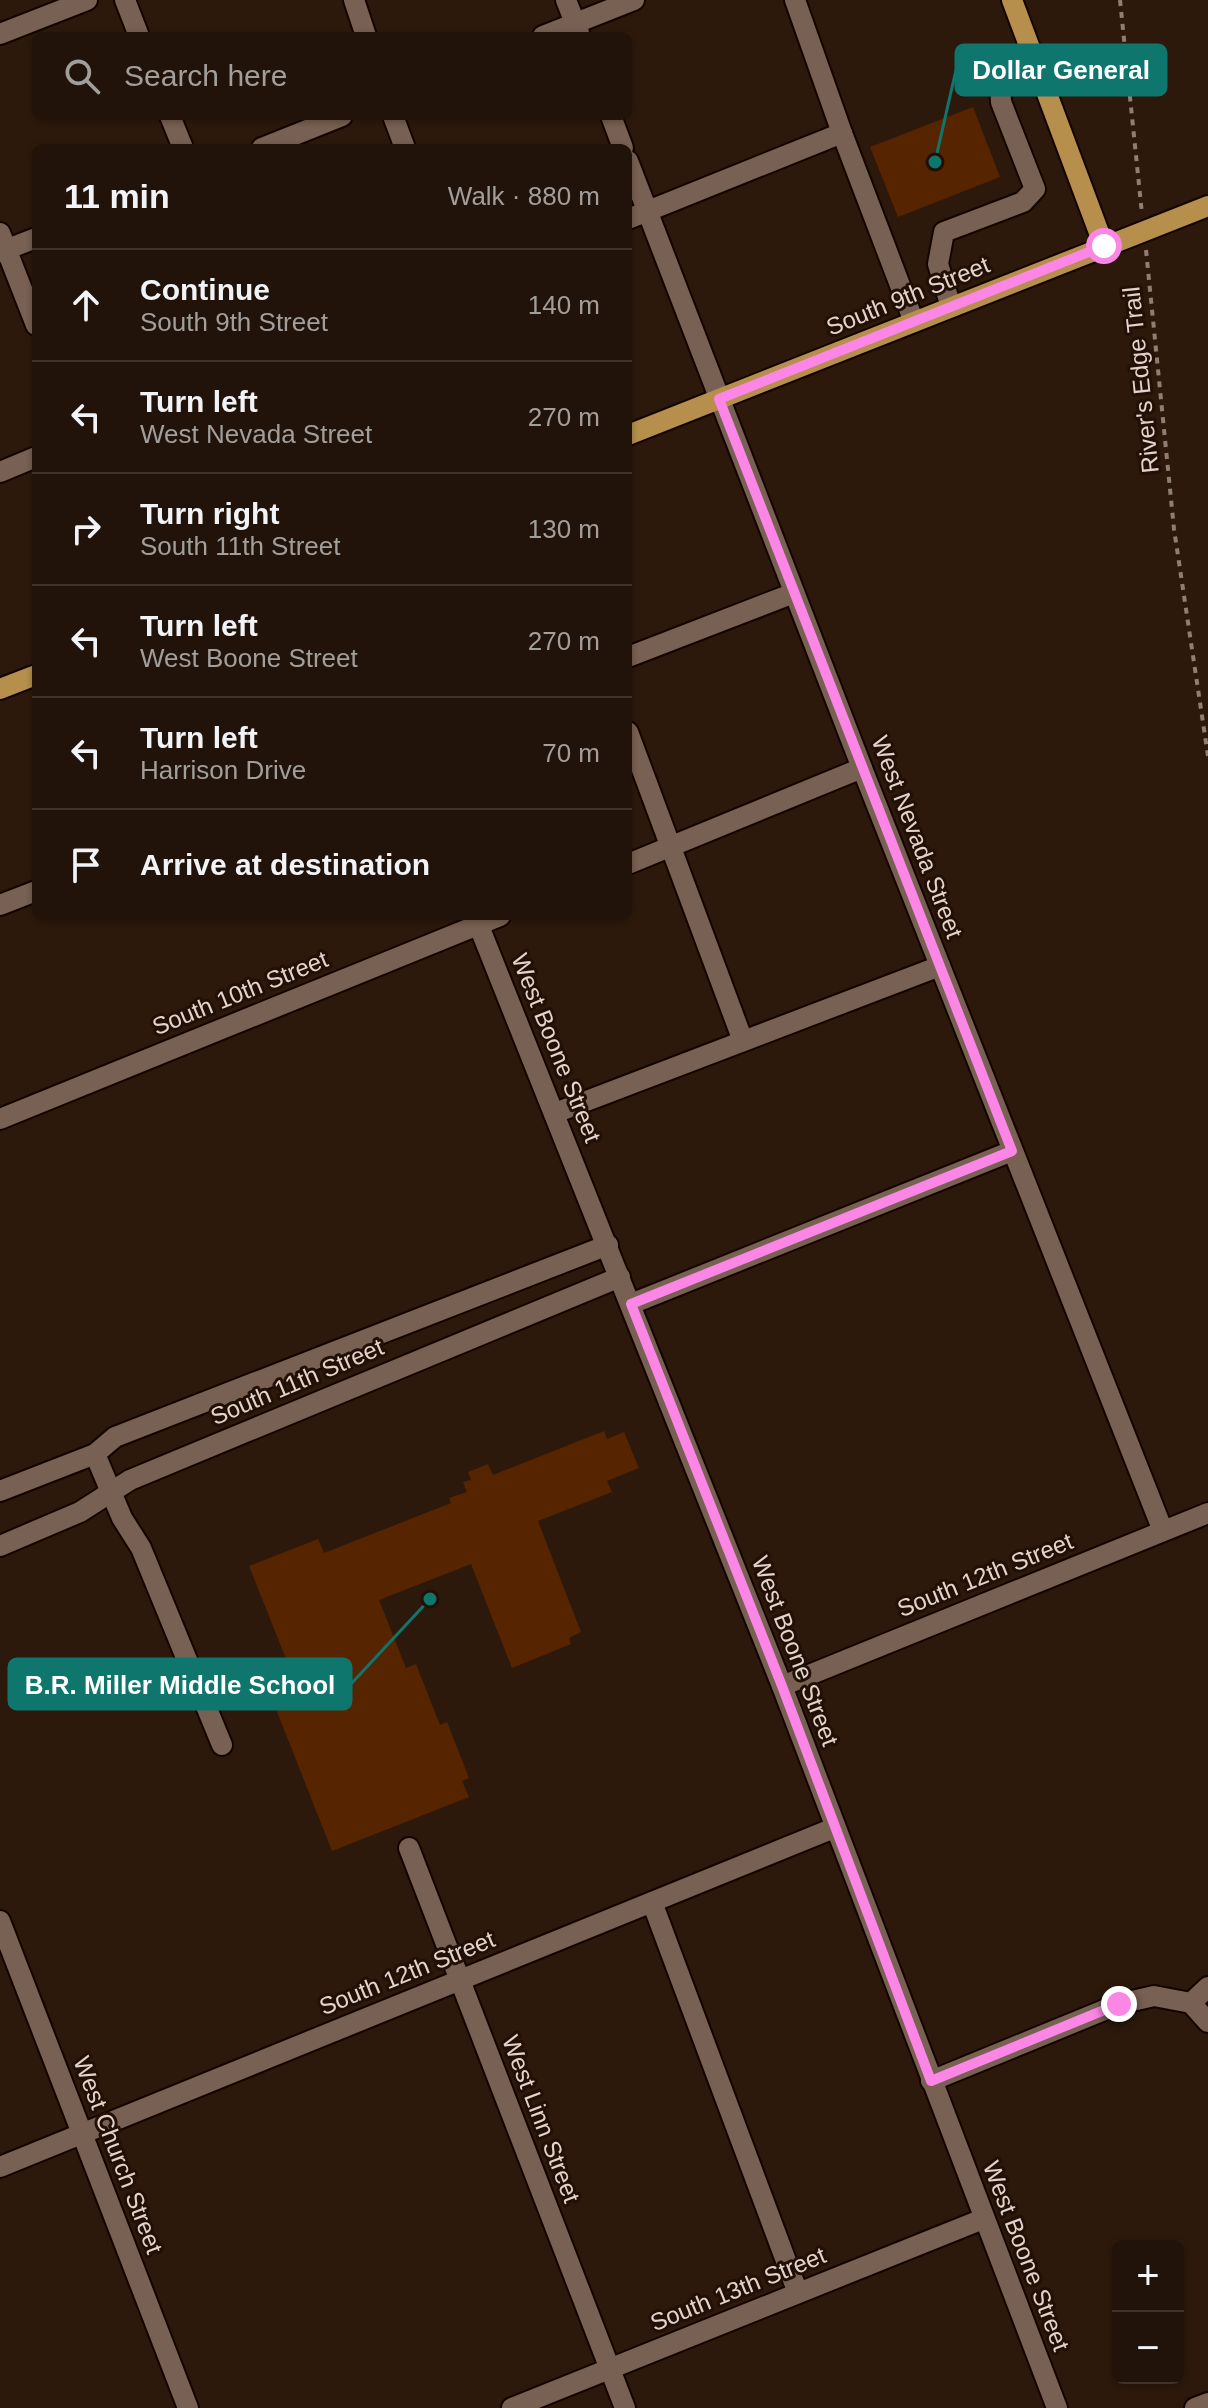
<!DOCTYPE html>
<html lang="en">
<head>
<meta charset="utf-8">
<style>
  :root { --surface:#211309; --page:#291c12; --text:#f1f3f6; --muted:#a29e9c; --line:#3e322a }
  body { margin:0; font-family:Arial,sans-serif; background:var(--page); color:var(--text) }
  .controls { position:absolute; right:24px; bottom:24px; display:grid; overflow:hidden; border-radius:12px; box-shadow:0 2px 6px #0004 }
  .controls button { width:72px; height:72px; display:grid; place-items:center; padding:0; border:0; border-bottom:2px solid var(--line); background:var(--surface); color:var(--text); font:40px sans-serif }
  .stop { position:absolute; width:24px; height:24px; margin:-18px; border:6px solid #fb86e5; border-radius:50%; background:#fff }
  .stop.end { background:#fb86e5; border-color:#fff; box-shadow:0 2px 8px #0008 }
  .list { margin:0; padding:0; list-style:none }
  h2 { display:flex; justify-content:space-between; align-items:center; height:104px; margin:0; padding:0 32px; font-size:34px }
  h2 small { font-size:26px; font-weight:400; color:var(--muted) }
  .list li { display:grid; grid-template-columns:52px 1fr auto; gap:24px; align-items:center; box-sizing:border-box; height:112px; padding:0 32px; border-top:2px solid var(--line) }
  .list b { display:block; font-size:30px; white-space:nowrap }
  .list p { margin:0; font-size:26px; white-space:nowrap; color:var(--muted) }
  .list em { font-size:26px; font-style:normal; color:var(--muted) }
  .icon { flex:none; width:44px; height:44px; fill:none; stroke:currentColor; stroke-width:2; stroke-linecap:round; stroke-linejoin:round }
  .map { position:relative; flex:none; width:1208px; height:2408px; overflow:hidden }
  .search { position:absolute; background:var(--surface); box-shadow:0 2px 6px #0004; left:32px; top:32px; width:600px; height:88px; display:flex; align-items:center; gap:20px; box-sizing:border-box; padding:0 28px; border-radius:12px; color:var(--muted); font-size:30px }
  .panel { position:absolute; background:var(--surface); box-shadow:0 2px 6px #0004; left:32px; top:144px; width:600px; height:776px; border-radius:12px }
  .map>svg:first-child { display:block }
  .building { fill:#572400 }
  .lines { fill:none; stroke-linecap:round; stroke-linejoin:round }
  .minor-casing { stroke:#140400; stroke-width:24 }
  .major-casing { stroke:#140400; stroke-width:24 }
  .path { stroke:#8e7e73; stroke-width:4; stroke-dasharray:6 6; stroke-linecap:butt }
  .minor { stroke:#786052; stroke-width:20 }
  .major { stroke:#b58f4b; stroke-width:20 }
  .route { stroke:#fb86e5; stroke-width:10 }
  .labels { text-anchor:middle; stroke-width:6; stroke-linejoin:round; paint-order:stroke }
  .street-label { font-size:24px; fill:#e2d4cc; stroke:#220f05 }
  .leader { fill:none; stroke:#0f766e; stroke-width:3 }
  .callout-dot { fill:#0f766e; stroke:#220f05; stroke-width:3 }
  .callout { fill:#0f766e; stroke:#0f766e; stroke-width:3 }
  .callout-label { font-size:26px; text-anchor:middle; font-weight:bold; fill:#fff }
</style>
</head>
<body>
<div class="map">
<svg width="1208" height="2408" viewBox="0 0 1208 2408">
  <rect width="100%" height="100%" fill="#2c190c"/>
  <g class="building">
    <path d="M973 107 1000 177 898 217 870 147Z"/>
    <path d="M604 1431 607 1439 624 1432 639 1468 607 1481 612 1492 538 1521 581 1632 569 1638 571 1644 512 1668 471 1564 379 1600 406 1668 416 1664 440 1725 447 1722 469 1778 462 1781 469 1797 332 1851 266 1684 292 1674 249 1566 318 1539 324 1553 451 1503 449 1498 467 1492 463 1482 471 1480 468 1472 488 1464 493 1475Z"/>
  </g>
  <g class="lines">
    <defs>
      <g id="minor">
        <path d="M125 0 139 36"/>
        <path d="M354 0 366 36"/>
        <path d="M566 0 579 33"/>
        <path d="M795 0 842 133 914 322"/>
        <path d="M0 34 87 0"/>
        <path d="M543 36 634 0"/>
        <path d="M170 116 183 148"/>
        <path d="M393 116 405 148"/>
        <path d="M611 116 623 148"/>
        <path d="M262 148 342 116"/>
        <path d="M628 161 862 768 1163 1531"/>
        <path d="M628 219 842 133"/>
        <path d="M0 233 36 325"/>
        <path d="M0 252 36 238"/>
        <path d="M951 307 938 264 944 232 1023 202 1035 189 1001 102 1000 80 1036 66"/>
        <path d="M0 472 36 457"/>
        <path d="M628 657 794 593"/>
        <path d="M628 732 743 1041"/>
        <path d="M628 864 862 768"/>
        <path d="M0 905 36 891"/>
        <path d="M475 916 782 1686 1057 2408"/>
        <path d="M555 1113 940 966"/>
        <path d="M0 1119 500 916"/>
        <path d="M631 1304 1012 1151"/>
        <path d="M95 1454 122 1518 141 1548 222 1745"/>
        <path d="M0 1491 95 1454 115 1437 608 1245"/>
        <path d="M0 1546 80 1512 130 1480 620 1277"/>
        <path d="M782 1686 1208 1513"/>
        <path d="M409 1848 625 2408"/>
        <path d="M652 1902 798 2293"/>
        <path d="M0 1921 188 2408"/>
        <path d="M1208 1987 1191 2003 1208 2022"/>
        <path d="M931 2081 1119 2004 1154 1996 1191 2003"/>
        <path d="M0 2167 834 1828"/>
        <path d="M512 2408 983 2219"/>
        <path d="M1195 2408 1208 2403"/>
      </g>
      <g id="major">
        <path d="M1012 0 1104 246"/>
        <path d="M628 435 1208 206"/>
        <path d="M0 689 36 675"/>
      </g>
    </defs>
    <use href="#minor" class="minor-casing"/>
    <use href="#major" class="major-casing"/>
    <g class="path">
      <path d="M1120 0 1142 214"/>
      <path d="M1146 250 1174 529 1208 756"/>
    </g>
    <use href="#minor" class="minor"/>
    <use href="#major" class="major"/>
  </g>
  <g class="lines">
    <path class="route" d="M1104 246 719 399 1012 1151 631 1304 782 1686 931 2081 1119 2004"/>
  </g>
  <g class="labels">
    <g class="street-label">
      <text transform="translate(908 296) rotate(-22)" y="8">South 9th Street</text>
      <text transform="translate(1141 380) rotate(-96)" y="8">River's Edge Trail</text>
      <text transform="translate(917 837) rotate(69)" y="8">West Nevada Street</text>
      <text transform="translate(240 993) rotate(-22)" y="8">South 10th Street</text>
      <text transform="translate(556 1048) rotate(68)" y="8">West Boone Street</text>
      <text transform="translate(297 1382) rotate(-23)" y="8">South 11th Street</text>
      <text transform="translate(985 1575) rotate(-22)" y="8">South 12th Street</text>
      <text transform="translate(795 1651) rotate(69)" y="8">West Boone Street</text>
      <text transform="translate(407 1973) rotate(-22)" y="8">South 12th Street</text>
      <text transform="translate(541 2119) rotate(69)" y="8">West Linn Street</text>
      <text transform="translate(118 2155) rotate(69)" y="8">West Church Street</text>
      <text transform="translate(1026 2256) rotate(69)" y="8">West Boone Street</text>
      <text transform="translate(738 2289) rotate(-22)" y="8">South 13th Street</text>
    </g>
  </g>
  <path class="leader" d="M935 162L956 70M430 1599L351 1684"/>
  <g class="callout-dot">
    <circle cx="935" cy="162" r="8"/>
    <circle cx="430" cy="1599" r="8"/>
  </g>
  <g class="callout">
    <rect x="956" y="45" width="210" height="50" rx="8"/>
    <rect x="9" y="1659" width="342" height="50" rx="8"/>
  </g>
  <g class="callout-label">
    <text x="1061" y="79">Dollar General</text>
    <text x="180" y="1694">B.R. Miller Middle School</text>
  </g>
</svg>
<div class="controls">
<button>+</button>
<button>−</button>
</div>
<div class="stop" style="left:1104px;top:246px"></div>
<div class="stop end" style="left:1119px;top:2004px"></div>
<div class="search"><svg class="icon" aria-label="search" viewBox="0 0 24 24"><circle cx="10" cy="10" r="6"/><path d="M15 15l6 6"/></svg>Search here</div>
<section class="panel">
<h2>11 min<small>Walk · 880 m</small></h2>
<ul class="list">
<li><svg class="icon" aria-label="ahead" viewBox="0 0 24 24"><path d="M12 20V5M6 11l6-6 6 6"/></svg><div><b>Continue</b><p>South 9th Street</p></div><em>140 m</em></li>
<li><svg class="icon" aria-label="left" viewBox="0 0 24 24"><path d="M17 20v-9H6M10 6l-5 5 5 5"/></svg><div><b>Turn left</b><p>West Nevada Street</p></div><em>270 m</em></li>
<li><svg class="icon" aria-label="right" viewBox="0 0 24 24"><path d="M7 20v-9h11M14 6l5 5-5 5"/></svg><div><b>Turn right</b><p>South 11th Street</p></div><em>130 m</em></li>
<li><svg class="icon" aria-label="left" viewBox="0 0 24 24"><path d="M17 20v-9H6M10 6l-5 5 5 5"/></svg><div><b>Turn left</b><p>West Boone Street</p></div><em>270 m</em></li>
<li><svg class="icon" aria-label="left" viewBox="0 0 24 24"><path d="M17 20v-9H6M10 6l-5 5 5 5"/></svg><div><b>Turn left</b><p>Harrison Drive</p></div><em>70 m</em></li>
<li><svg class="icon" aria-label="arrive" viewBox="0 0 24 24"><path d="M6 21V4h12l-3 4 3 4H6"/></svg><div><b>Arrive at destination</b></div></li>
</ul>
</section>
</div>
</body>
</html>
